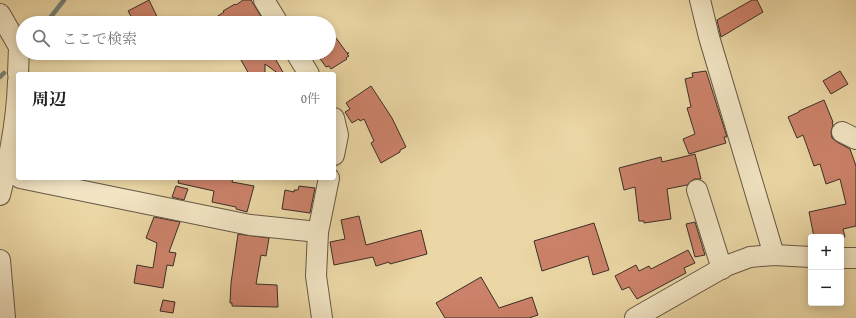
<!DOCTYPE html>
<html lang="ja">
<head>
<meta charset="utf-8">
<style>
  :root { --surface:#fff; --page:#f6f6f6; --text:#222; --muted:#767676; --line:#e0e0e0 }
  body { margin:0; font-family:"Gentium Book Plus","Noto Serif JP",serif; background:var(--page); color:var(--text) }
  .controls { position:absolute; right:12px; bottom:12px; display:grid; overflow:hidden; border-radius:4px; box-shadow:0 2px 10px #0003 }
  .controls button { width:36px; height:36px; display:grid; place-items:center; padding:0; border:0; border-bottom:1px solid var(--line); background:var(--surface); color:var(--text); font:20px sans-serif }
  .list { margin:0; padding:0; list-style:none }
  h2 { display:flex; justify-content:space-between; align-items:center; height:52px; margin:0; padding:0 16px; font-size:17px }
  h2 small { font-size:13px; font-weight:400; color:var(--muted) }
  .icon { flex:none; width:22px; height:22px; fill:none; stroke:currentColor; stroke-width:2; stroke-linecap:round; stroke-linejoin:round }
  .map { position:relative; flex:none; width:856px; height:318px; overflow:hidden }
  .search { position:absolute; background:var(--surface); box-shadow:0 2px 10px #0003; left:16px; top:16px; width:320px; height:44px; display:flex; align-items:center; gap:10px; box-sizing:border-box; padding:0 14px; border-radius:22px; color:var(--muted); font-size:15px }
  .panel { position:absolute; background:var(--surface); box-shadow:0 2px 10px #0003; left:16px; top:72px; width:320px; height:108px; border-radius:4px }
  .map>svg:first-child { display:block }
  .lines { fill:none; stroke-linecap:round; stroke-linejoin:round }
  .stream { stroke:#738177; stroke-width:4.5 }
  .building { fill:#cc826a; stroke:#3b2f27 }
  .minor-casing { stroke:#675946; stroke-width:22 }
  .minor { stroke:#f2e5c4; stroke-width:20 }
</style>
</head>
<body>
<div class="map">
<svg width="856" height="318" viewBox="0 0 856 318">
  <rect width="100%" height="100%" fill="#ebd7a5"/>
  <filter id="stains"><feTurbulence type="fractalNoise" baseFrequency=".005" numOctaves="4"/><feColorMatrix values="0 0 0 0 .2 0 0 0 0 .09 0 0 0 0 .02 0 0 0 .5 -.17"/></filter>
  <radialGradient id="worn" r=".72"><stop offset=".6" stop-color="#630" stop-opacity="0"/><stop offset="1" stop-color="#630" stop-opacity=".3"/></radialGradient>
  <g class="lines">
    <g class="stream">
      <path d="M46 23 64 0"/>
      <path d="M0 77 4 73"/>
    </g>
  </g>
  <g class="building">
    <path d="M149 0 160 23H135L128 11Z"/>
    <path d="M243 0H251L265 23H207L224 12 223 11 235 4 236 5Z"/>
    <path d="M752 0H757L763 12 721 37 717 20Z"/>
    <path d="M336 38 347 53H349L347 54 349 56 346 58 347 59 331 69 329 66 326 67 316 53H329V43Z"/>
    <path d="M237 53H272L284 74H279L265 64V74H249Z"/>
    <path d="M706 71 727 137H724L726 143 689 154 683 139 695 134 687 108 691 107 685 79 693 77 692 73Z"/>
    <path d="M840 71 848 84 831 94 823 81Z"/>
    <path d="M371 86 392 118 406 147 400 150V152L381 163 371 143 374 141 364 119 360 121 359 119 357 120 352 123 345 112 350 109 346 103Z"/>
    <path d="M824 100 833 122H832L833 125 831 132 832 138 837 142 850 149 856 166V226L843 229 845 237H814L809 212 846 204 840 179 826 184 820 164 814 166 803 135 797 138 788 117 799 112V111Z"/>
    <path d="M695 154 701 179H694L687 185 667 189 671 219 644 223V221H639L635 187 624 190 619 168 661 157 662 162Z"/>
    <path d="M179 178H233L232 182 254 186 247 212 236 209V207L212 202 214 191 178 183Z"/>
    <path d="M176 186 188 189 184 200 172 197Z"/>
    <path d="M299 186 315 188 310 213 282 209 285 190 294 192V190H298Z"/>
    <path d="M359 216 366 245 421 230 427 254 390 264 389 262 376 266 373 257 334 265 330 242 345 239 341 220Z"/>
    <path d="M154 217 180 222 169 252 176 253 173 266 167 265 163 288 134 283 137 265 153 268 157 243 146 238Z"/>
    <path d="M695 222 705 255 695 257 686 224Z"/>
    <path d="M594 223 609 270 593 275 588 256 542 271 534 241Z"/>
    <path d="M238 234 269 238 266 256 261 255 256 284 277 285 278 307 232 306V303H230L231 283Z"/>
    <path d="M688 250 695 263 684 268 686 273 637 299 629 287 622 290 615 276 636 265 639 271 649 266 651 269Z"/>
    <path d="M481 277 499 308 532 297 538 315 529 318H445L436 303Z"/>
    <path d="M163 300 175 302 173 313 160 311Z"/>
  </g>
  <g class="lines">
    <defs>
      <g id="minor">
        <path d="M264 0 278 23"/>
        <path d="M700 0 709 37 774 255"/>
        <path d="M0 14 19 47 18 74"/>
        <path d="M296 53 309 74"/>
        <path d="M334 118 338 135 334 155"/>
        <path d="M842 132 856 139"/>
        <path d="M20 178 250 225 318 232"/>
        <path d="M697 190 722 269"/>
        <path d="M0 195C9 160 17 117 18 81"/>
        <path d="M841 258H856"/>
        <path d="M0 260 5 318"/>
        <path d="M322 318 316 276 318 232 329 178"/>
        <path d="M635 318 726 266 750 257 774 255 811 257"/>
      </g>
    </defs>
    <use href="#minor" class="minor-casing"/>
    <use href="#minor" class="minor"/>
  </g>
  <rect width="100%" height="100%" filter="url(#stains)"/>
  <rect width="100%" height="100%" fill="url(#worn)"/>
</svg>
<div class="controls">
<button>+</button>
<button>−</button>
</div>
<div class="search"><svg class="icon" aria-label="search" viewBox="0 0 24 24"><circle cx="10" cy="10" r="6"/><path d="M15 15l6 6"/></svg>ここで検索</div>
<section class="panel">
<h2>周辺<small>0件</small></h2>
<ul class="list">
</ul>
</section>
</div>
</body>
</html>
